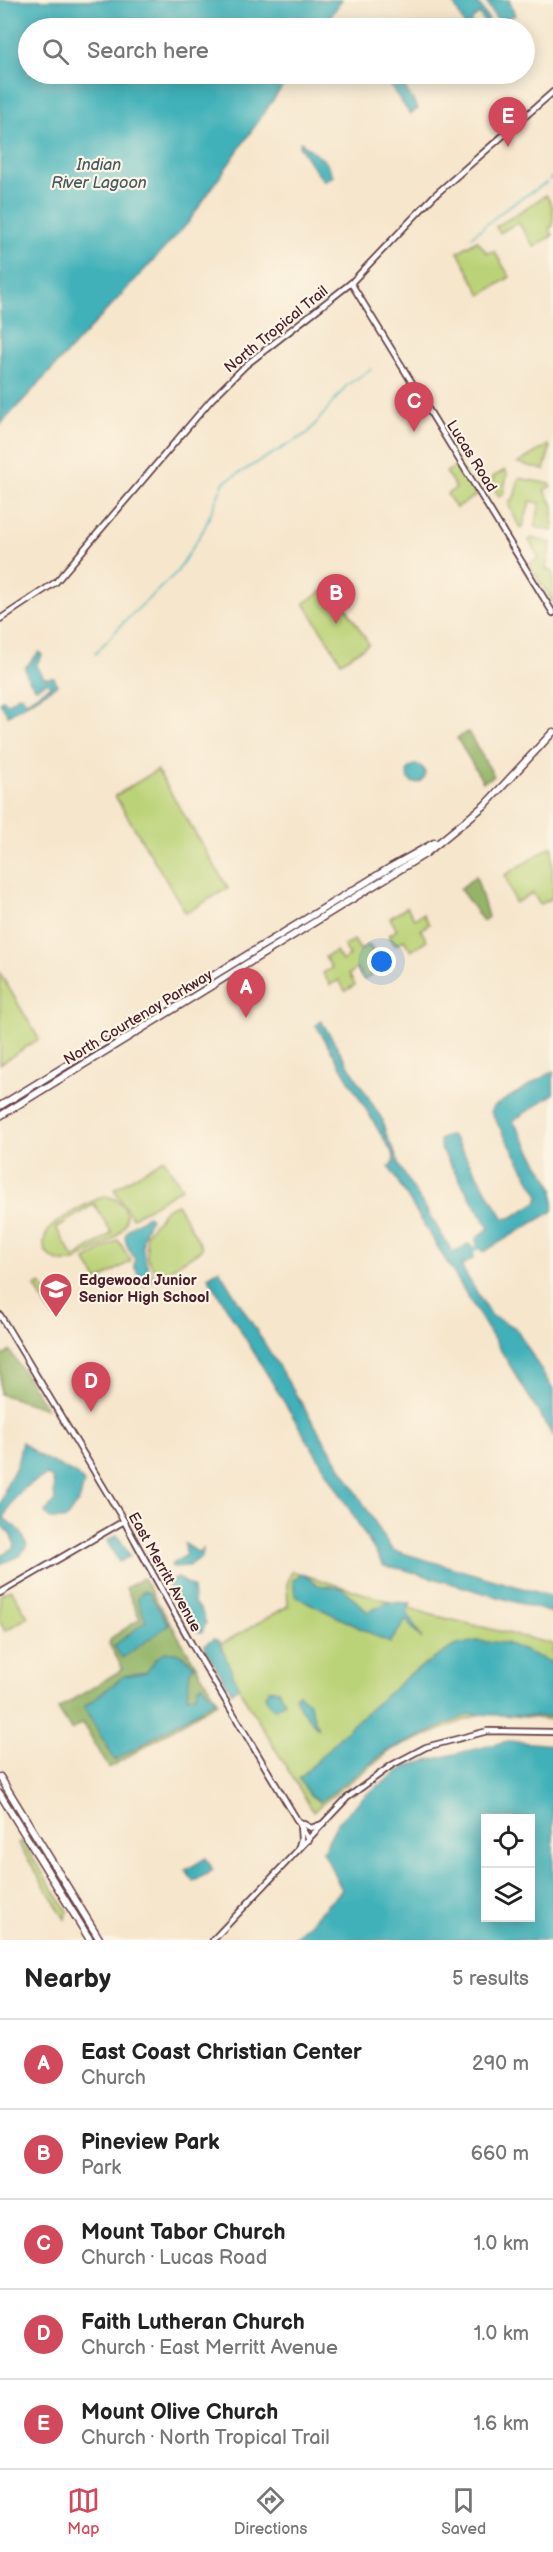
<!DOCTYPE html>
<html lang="en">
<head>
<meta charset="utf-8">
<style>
  :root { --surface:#fff; --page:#f2f2f2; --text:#222; --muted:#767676; --line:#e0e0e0; --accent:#d1495b }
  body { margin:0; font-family:"Balsamiq Sans",sans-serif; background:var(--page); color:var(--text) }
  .controls { position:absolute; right:18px; bottom:18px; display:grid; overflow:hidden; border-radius:0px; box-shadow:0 3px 15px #0003 }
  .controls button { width:54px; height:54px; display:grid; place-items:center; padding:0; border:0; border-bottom:2px solid var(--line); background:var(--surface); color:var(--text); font:30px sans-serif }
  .you { position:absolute; left:382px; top:962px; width:21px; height:21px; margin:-15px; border:4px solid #fff; border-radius:50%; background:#1a73e8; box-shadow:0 0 0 9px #1a73e833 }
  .badge { display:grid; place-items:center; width:39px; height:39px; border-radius:50%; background:var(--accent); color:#fff; font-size:20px; font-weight:700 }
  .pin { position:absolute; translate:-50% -50px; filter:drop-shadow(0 2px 3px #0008) }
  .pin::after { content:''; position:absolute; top:32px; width:21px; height:18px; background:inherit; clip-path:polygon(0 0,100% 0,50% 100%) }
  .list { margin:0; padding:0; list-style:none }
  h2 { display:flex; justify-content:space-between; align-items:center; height:78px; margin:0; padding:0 24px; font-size:26px }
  h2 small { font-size:20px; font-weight:400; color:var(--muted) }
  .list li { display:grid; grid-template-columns:39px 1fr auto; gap:18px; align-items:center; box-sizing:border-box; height:90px; padding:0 24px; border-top:2px solid var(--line) }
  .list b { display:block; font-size:22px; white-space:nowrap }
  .list p { margin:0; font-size:20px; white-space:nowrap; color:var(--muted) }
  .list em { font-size:20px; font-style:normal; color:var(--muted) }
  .icon { flex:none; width:33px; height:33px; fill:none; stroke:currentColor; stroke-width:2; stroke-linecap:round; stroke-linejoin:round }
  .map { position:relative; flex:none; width:553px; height:1940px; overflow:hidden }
  .search { position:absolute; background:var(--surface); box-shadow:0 3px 15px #0003; left:18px; right:18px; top:18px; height:66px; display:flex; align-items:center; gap:15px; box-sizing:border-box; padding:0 21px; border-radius:33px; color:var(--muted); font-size:22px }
  .sheet { height:528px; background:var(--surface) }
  nav { display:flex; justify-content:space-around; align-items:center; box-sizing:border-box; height:84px; border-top:2px solid var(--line); background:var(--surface); font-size:16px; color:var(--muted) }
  nav a { display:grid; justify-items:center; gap:3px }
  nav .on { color:var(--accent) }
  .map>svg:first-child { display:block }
  .green { fill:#bbd378; stroke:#827952; stroke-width:1.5; fill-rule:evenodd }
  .forest { fill:#94b568; stroke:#6f6a4a; stroke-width:1.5 }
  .water { fill:#41b1b9; stroke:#466872; stroke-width:1.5; fill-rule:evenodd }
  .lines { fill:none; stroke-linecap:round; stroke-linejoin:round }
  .stream { stroke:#41b1b9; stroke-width:1.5 }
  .canal { stroke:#41b1b9; stroke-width:4 }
  .minor-casing { stroke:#643d43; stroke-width:8 }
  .major-casing { stroke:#643d43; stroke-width:9 }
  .minor { stroke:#fff; stroke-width:4.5 }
  .major { stroke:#fff; stroke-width:6 }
  .labels { text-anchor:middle; stroke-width:4.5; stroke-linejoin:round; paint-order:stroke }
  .street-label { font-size:15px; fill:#4a1f2b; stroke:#fcf5e5 }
  .poi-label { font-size:15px; font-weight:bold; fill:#4a1f2b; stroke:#fcf5e5; text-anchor:start }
  .water-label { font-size:16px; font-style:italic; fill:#465964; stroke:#fcf5e5 }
</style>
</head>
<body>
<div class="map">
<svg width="553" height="1940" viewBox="0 0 553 1940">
  <rect width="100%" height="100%" fill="#fcf5e5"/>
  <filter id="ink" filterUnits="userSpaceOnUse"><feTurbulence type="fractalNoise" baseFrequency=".0167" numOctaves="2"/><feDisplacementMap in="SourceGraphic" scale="12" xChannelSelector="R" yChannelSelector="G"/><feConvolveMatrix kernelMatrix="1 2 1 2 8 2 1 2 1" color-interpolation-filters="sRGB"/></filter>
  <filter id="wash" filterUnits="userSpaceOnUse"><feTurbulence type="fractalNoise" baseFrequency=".008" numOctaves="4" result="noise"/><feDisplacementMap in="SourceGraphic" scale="24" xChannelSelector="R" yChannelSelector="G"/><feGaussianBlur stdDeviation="1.35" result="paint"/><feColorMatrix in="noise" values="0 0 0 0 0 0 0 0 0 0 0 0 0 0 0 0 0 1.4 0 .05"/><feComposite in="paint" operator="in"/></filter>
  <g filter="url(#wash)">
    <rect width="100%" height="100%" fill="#f6e6cc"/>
    <g class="green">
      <path d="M546 195 553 207V226L549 228 553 235 534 247 518 222 500 233 496 227Z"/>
      <path d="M477 240 487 253 494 251 510 277 481 295 458 252Z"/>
      <path d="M548 445 550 448 544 470 518 463Z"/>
      <path d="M458 465 477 495 456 508 447 494 456 488 446 472Z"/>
      <path d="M505 470 507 474 503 495 499 497 492 483 493 477Z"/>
      <path d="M519 478 550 484 551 486 544 490 553 505V531L535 527 540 503 530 501 523 526 520 528 509 506 510 500 513 501Z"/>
      <path d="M532 538 551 543 546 569 553 572V603L529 564 539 558 529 540Z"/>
      <path d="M332 585 369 644 341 662 304 603Z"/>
      <path d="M157 770 228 888 186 913 115 796Z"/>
      <path d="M552 846 553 897 540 905 533 893 515 903 505 875Z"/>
      <path d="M407 907 414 919 423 914 429 924 421 930 427 941 411 951 404 940 395 945 389 935 397 930 390 918Z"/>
      <path d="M354 940 360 950 369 945 376 957 367 963 373 974 364 980 357 969 349 974 355 985 345 991 339 980 330 985 323 973 332 968 325 957 336 951 342 961 350 956 344 946Z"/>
      <path d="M0 973 39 1039 0 1064Z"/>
      <path d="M164 1159 182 1188 132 1218 114 1189Z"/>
      <path d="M105 1196C114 1198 120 1200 124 1208 137 1234 91 1251 75 1261 55 1267 34 1250 49 1230 56 1220 93 1200 105 1196ZM94 1204 112 1233 74 1258 56 1228Z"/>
      <path d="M177 1204 202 1247 201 1250 158 1277 147 1257 146 1234 166 1209Z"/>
      <path d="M118 1240 131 1261 98 1281 85 1260Z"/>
      <path d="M41 1284 59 1313 53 1317 35 1287Z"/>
      <path d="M292 1571 432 1615 553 1644V1720L483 1713 393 1749 313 1811 214 1648 288 1606 287 1584Z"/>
      <path d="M11 1589 28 1617 5 1631 0 1622V1595Z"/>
      <path d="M22 1841 67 1911 65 1919 18 1843Z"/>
    </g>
    <g class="forest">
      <path d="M468 732 494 776 483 782 457 738Z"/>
      <path d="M476 876 488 917 483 921 460 889Z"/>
      <path d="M10 1351 47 1409 0 1394V1358Z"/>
      <path d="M143 1578 218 1702 109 1768 83 1723 71 1730 58 1709 123 1669 109 1644 111 1638 140 1619 126 1588Z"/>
    </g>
    <g class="water">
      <path d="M0 0H342L322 28H28V74H291L187 224 0 425Z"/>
      <path d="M455 0H476L494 28H489L479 14 472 20 471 28H466L454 4Z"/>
      <path d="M485 0H509L515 15 498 21Z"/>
      <path d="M390 74 398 75 418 109 410 114 389 84Z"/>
      <path d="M301 142 326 162 333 176 325 181C317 176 306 155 299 146Z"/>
      <path d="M39 652 42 655 36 665 44 678H54L57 685 8 715 0 703 2 700 8 703 20 695 27 701 51 685 47 682 36 688 28 679 25 668Z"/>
      <circle cx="416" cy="774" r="9"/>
      <path d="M321 1021 383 1121C384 1138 396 1149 399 1166L453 1253 468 1244 472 1247 474 1258 461 1266 491 1316 516 1328 553 1390V1436L389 1167 393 1164 394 1156 316 1025Z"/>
      <path d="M553 1071V1094L513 1121 553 1188V1211L483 1252 477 1245 476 1239 489 1228 441 1149 440 1140 449 1135 455 1139 504 1219 513 1217 537 1202 539 1196 491 1112 493 1107Z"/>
      <path d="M148 1216 151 1219C136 1238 143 1260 154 1279L144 1285 134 1266 135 1259C118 1233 124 1230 148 1216Z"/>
      <path d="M219 1270 392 1550 553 1597V1613L402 1569 384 1566 208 1277Z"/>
      <path d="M22 1442 38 1455 76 1474 84 1482 80 1499 66 1519H50L45 1512 55 1501 53 1480 48 1475C27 1483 12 1496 4 1518L21 1532 27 1545 20 1556 0 1564V1555L13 1549 15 1545 10 1534 0 1524V1507L7 1484 17 1465Z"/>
      <path d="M117 1535 130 1556 119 1562 107 1541Z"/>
      <path d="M185 1544 199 1553 203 1549 202 1557 188 1566 173 1567 171 1565 186 1555Z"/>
      <path d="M302 1573 318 1585 342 1588 368 1612 389 1602 411 1603 407 1612 422 1639 406 1620 390 1643 295 1596 293 1580Z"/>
      <path d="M178 1578 193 1587 194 1603 201 1610 206 1623 202 1632 196 1631 168 1585V1580Z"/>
      <path d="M143 1591 149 1593 169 1625 122 1658 114 1646 146 1621 137 1599Z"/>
      <path d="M213 1639 219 1641 237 1684 238 1687 232 1692 205 1649V1645Z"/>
      <path d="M476 1641 506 1643 553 1663V1717L470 1714 387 1751 320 1802 310 1795 299 1779 352 1725 410 1674 454 1646Z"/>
      <path d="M165 1652C179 1652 186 1655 194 1667L190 1671 187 1697 196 1695 198 1687 202 1685 216 1700 115 1760 84 1707 124 1676 147 1672 155 1660Z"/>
      <path d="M269 1689 278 1690 285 1702 275 1709 271 1707 265 1696Z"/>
      <path d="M299 1693 310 1705 318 1729 300 1708 295 1696Z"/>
      <path d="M508 1741 553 1745V1940H293L342 1890 323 1851 338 1822 367 1794 407 1766ZM530 1818V1918H486V1818Z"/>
      <path d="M206 1858 213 1870 193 1882 186 1870Z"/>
    </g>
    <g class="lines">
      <g class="stream">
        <path d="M549 180 553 177"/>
        <path d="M471 237 509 206 546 183"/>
        <path d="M95 654 124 622 177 572 204 529 224 482 308 433 347 385 371 369"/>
      </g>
      <path class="canal" d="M473 1250 478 1247"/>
    </g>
  </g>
  <g filter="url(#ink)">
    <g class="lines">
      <defs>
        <g id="minor">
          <path d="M351 283 553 613"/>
          <path d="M0 619 56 582 211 400 246 365 351 283 435 195 553 92"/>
          <path d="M0 1315 124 1521 191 1643 309 1840"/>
          <path d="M0 1593 124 1521"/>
          <path d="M300 1822 311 1828 322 1824"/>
          <path d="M298 1850 301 1839 300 1826"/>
          <path d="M213 1940 347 1798 392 1765 426 1747 488 1731 553 1732"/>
        </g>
        <g id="major">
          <path d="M0 1106 391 867 434 843"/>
          <path d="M0 1116 425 854 485 805 553 732"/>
          <path d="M0 1777 100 1940"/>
          <path d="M0 1794 90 1940"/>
        </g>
      </defs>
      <use href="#minor" class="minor-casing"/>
      <use href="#major" class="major-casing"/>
      <use href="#minor" class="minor"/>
      <use href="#major" class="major"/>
    </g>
  </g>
  <defs>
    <symbol id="school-pin" viewBox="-11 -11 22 30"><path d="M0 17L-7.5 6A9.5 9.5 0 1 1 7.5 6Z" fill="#d1495b" stroke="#fcf5e5"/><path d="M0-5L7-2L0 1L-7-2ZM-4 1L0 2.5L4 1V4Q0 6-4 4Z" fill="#fff"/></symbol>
  </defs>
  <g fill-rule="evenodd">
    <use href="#school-pin" x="37" y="1270" width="38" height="52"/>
  </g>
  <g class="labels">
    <g class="street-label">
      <text transform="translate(276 329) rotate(-39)" y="5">North Tropical Trail</text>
      <text transform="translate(472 456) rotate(58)" y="5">Lucas Road</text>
      <text transform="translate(138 1017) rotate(-31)" y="5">North Courtenay Parkway</text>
      <text transform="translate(165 1572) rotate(61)" y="5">East Merritt Avenue</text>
    </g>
    <g class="poi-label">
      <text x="79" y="1285">Edgewood Junior<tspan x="79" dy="17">Senior High School</tspan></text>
    </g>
    <g class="water-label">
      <text x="99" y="170">Indian<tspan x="99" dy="18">River Lagoon</tspan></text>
    </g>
  </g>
</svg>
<div class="controls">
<button><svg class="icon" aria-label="locate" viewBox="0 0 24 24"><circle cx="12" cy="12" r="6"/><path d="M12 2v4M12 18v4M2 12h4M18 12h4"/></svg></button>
<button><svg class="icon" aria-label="layers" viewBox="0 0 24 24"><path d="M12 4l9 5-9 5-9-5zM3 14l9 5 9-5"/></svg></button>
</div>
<div class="you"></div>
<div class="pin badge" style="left:246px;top:1018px">A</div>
<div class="pin badge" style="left:336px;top:624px">B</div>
<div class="pin badge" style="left:414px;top:432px">C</div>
<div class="pin badge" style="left:91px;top:1412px">D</div>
<div class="pin badge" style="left:508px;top:147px">E</div>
<div class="search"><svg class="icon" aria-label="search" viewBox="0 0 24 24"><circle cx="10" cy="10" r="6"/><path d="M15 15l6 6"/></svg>Search here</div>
</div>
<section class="sheet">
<h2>Nearby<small>5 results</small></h2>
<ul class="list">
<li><span class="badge">A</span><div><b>East Coast Christian Center</b><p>Church</p></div><em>290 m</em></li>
<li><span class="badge">B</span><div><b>Pineview Park</b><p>Park</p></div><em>660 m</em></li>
<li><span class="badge">C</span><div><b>Mount Tabor Church</b><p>Church · Lucas Road</p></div><em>1.0 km</em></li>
<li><span class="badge">D</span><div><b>Faith Lutheran Church</b><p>Church · East Merritt Avenue</p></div><em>1.0 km</em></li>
<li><span class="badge">E</span><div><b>Mount Olive Church</b><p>Church · North Tropical Trail</p></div><em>1.6 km</em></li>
</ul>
</section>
<nav>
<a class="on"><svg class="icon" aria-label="map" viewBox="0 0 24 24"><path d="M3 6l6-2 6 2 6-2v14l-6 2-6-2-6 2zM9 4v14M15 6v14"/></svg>Map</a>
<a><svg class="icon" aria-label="directions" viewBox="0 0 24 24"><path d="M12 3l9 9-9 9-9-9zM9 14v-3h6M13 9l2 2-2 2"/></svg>Directions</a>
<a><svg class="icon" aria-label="saved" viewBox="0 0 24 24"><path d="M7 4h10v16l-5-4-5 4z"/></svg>Saved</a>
</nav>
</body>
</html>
